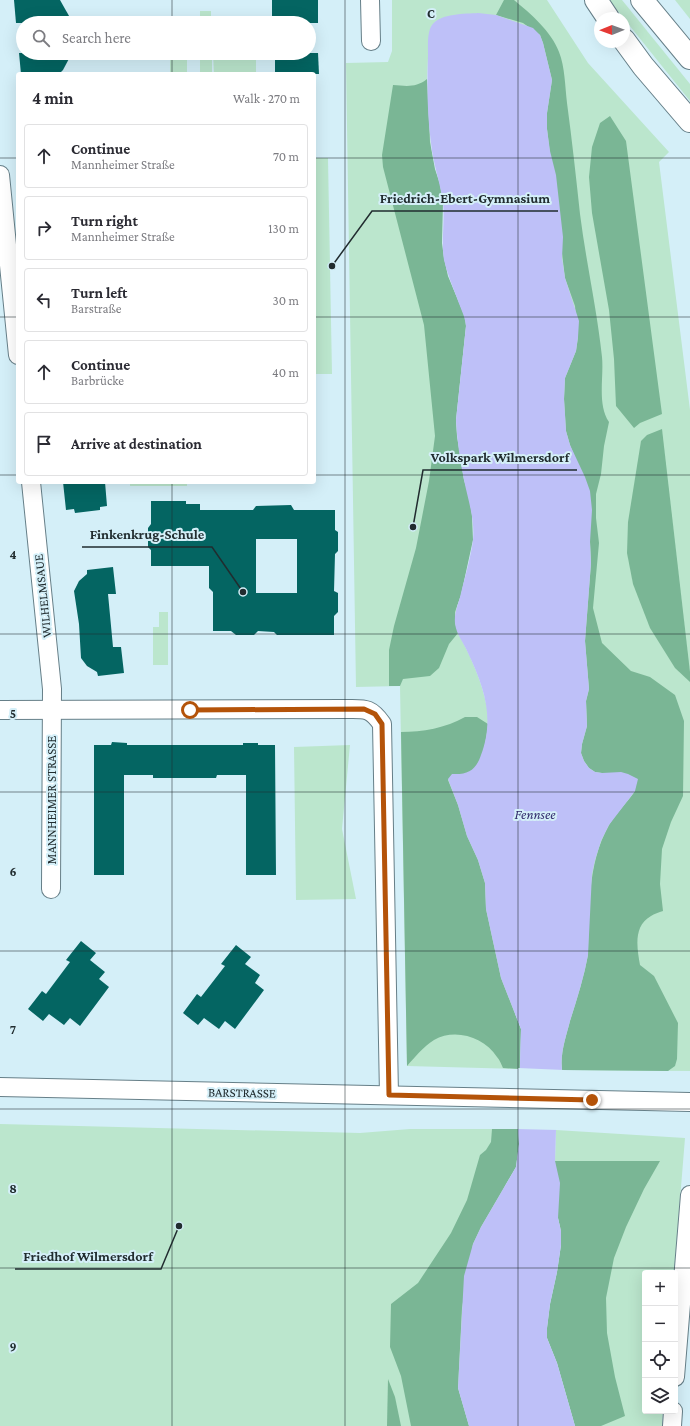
<!DOCTYPE html>
<html lang="en">
<head>
<meta charset="utf-8">
<style>
  :root { --surface:#fff; --page:#f2f2f3; --text:#2b2b33; --muted:#7c7c81; --line:#e1e1e2 }
  body { margin:0; font-family:"Crimson Pro",serif; background:var(--page); color:var(--text) }
  .controls { position:absolute; right:12px; bottom:12px; display:grid; overflow:hidden; border-radius:4px; box-shadow:0 4px 16px #0002 }
  .controls button { width:36px; height:36px; display:grid; place-items:center; padding:0; border:0; border-bottom:1px solid var(--line); background:var(--surface); color:var(--text); font:20px sans-serif }
  .compass { position:absolute; left:594px; top:12px; width:36px; height:36px; border-radius:50%; background:var(--surface); box-shadow:0 4px 16px #0002; rotate:269deg }
  .stop { position:absolute; width:12px; height:12px; margin:-9px; border:3px solid #b45309; border-radius:50%; background:#fff }
  .stop.end { background:#b45309; border-color:#fff; box-shadow:0 1px 4px #0008 }
  .list { margin:0; padding:0; list-style:none }
  h2 { display:flex; justify-content:space-between; align-items:center; height:52px; margin:0; padding:0 16px; font-size:17px }
  h2 small { font-size:13px; font-weight:400; color:var(--muted) }
  .list li { display:grid; grid-template-columns:26px 1fr auto; gap:12px; align-items:center; box-sizing:border-box; height:64px; margin:0 8px 8px; padding:0 8px; border:1px solid var(--line); border-radius:4px }
  .list b { display:block; font-size:15px; white-space:nowrap }
  .list p { margin:0; font-size:13px; white-space:nowrap; color:var(--muted) }
  .list em { font-size:13px; font-style:normal; color:var(--muted) }
  .icon { flex:none; width:22px; height:22px; fill:none; stroke:currentColor; stroke-width:2; stroke-linecap:round; stroke-linejoin:round }
  .map { position:relative; flex:none; width:690px; height:1426px; overflow:hidden }
  .search { position:absolute; background:var(--surface); box-shadow:0 4px 16px #0002; left:16px; top:16px; width:300px; height:44px; display:flex; align-items:center; gap:10px; box-sizing:border-box; padding:0 14px; border-radius:22px; color:var(--muted); font-size:15px }
  .panel { position:absolute; background:var(--surface); box-shadow:0 4px 16px #0002; left:16px; top:72px; width:300px; height:412px; border-radius:4px }
  .map>svg:first-child { display:block }
  .green { fill:#bbe6cd }
  .forest { fill:#7ab695 }
  .water { fill:#bec0f8 }
  .pier { fill:#d4eff8 }
  .building { fill:#046562; fill-rule:evenodd }
  .lines { fill:none; stroke-linecap:round; stroke-linejoin:round }
  .street-casing { stroke:#667f88; stroke-width:20 }
  .secondary-casing { stroke:#667f88; stroke-width:24 }
  .street { stroke:#fff; stroke-width:18 }
  .secondary { stroke:#fff; stroke-width:22 }
  .route { stroke:#b45309; stroke-width:5 }
  .grid { fill:none; stroke:#212c2f; stroke-width:1; stroke-opacity:0.55 }
  .labels { text-anchor:middle; stroke-width:4; stroke-linejoin:round; paint-order:stroke }
  .street-label { font-size:13px; fill:#212c2f; stroke:#d4eff8 }
  .water-label { font-size:14px; font-style:italic; fill:#322c6c; stroke:#d4eff8 }
  .grid-label { font-size:13px; text-anchor:middle; font-weight:bold; fill:#212c2f; stroke:#d4eff8; stroke-width:4; stroke-linejoin:round; paint-order:stroke }
  .leader { fill:none; stroke:#212c2f; stroke-width:1.5 }
  .callout-dot { fill:#212c2f; stroke:#d4eff8; stroke-width:1.5 }
  .callout-label { font-size:14px; text-anchor:middle; font-weight:bold; fill:#212c2f; stroke:#d4eff8; stroke-width:4; stroke-linejoin:round; paint-order:stroke }
</style>
</head>
<body>
<div class="map">
<svg width="690" height="1426" viewBox="0 0 690 1426">
  <rect width="100%" height="100%" fill="#d4eff8"/>
  <g class="green">
    <path d="M392 0H547L588 63 669 152 659 162 690 410V1071L562 1070 432 25 429 38 427 79 458 633C471 657 482 681 487 708L520 1069 407 1066 400 686 356 687 346 63 388 62 392 51Z"/>
    <path d="M609 0H622L690 84V101Z"/>
    <path d="M675 0H690V19Z"/>
    <rect x="200" y="11" width="11" height="12"/>
    <rect x="170" y="53" width="17" height="21"/>
    <rect x="200" y="53" width="12" height="21"/>
    <path d="M213 53H256V74H214Z"/>
    <path d="M314 158H328L332 374H314Z"/>
    <rect x="130" y="482" width="57" height="4"/>
    <path d="M159 612H168V665H153V627H159Z"/>
    <path d="M350 745 342 829 356 899 296 900 294 747Z"/>
    <path d="M0 1124 360 1133 410 1129H518L458 1388 469 1426H0Z"/>
    <path d="M556 1130 685 1138 674 1273H645V1411H663L662 1426H575L555 1161Z"/>
  </g>
  <g class="forest">
    <path d="M504 0H514C531 14 551 31 559 52 565 67 565 87 567 103 572 140 576 177 580 214 586 262 597 309 602 357 604 378 597 404 609 422L604 446 601 474 596 494V518L599 543 593 608 602 643 631 671 650 677 675 695 684 721 683 796 671 822 662 849 660 884 663 911C659 912 654 914 651 916 633 926 637 948 640 965L654 976 678 1023 677 1059 675 1066 668 1071 562 1070C560 1053 566 1037 570 1021 577 999 584 977 588 955 589 912 587 864 609 825 616 813 627 803 635 791L602 773 595 772 589 768 584 761 581 753 582 744 587 726 586 701 589 689 585 641 591 563 590 542 576 460 570 445 566 431 564 399 565 378 576 351 578 337 575 306 565 278 547 129V113L552 80 543 43 540 35 523 23 496 15Z"/>
    <path d="M427 79 430 142 435 169 440 184 443 203 442 243 444 258 448 276 465 317 466 326 456 420 457 436 464 480 469 496 472 515 473 540 461 595 455 612V623L458 633 449 644 439 668 430 676 403 679 400 686H389V650L394 626 416 548 429 481 435 436 424 325 383 167 382 155 393 85C406 86 416 88 427 79Z"/>
    <path d="M610 116 626 141 662 414 640 423 634 428 616 406 614 359 609 310 592 213 589 177 592 147 600 123Z"/>
    <path d="M662 429 690 672V682L675 668 650 628 633 584 627 553 628 522 641 441 647 435Z"/>
    <path d="M465 717H477L488 724C486 741 483 772 462 775 459 776 455 775 452 775L448 780 458 805 467 836 478 860 485 883 486 909 501 978 521 1029 520 1069 503 1068C501 1064 500 1060 497 1057 484 1037 455 1028 434 1040 423 1047 415 1057 407 1066L401 732C422 732 446 728 465 717Z"/>
    <path d="M492 1129H518L519 1144 516 1167 481 1227 473 1244 462 1308 458 1388 469 1426H411L401 1376 390 1347 391 1304 418 1283 451 1233 467 1200 480 1155 486 1150 491 1142Z"/>
    <path d="M555 1161H660L644 1189 626 1227 614 1258 606 1298 607 1333 615 1377 625 1416 601 1426H575L557 1363 547 1338V1328L550 1304 557 1272 561 1245V1231L558 1218Z"/>
    <path d="M388 1379 395 1397 401 1426H387Z"/>
  </g>
  <path class="water" d="M478 13 496 15 533 28 540 35 543 43 552 80 547 113V129L550 151 556 175 563 237 562 258 565 278 579 321 578 337 576 351 565 378 564 399 566 431 570 445 585 477 590 491 592 510 590 542 591 563 585 641 589 689 586 701 587 726 582 744 581 753 584 761 589 768 595 772 602 773 621 772 628 774 638 779 635 791 609 825 601 841 595 860 592 874 588 955C584 977 577 999 570 1021 566 1037 560 1053 562 1070L556 1130 555 1161 560 1183 558 1218 561 1231V1245L557 1272 550 1304 547 1328V1338L557 1363 575 1426H469L458 1388 464 1276 473 1244 481 1227 516 1167 519 1144 518 1129 521 1029 501 978 486 909 485 883 478 860 467 836 458 805 448 779 452 774C468 775 476 770 481 755 495 718 484 687 468 653 464 643 456 634 455 623 454 612 459 603 461 593 465 577 471 556 473 540 475 519 468 500 464 480 460 461 457 440 456 420L466 326C465 316 460 307 457 298 452 285 447 273 444 260 441 241 445 222 443 202 440 182 433 163 431 143 427 114 427 84 428 55 428 46 427 32 432 25 441 13 465 14 478 13Z"/>
  <path class="pier" d="M518 1068 564 1070 558 1130 516 1129Z"/>
  <g class="building">
    <path d="M14 0H60L73 23H16Z"/>
    <rect x="272" y="0" width="46" height="23"/>
    <path d="M19 53H72L63 70 59 74H21Z"/>
    <path d="M275 53H318L319 74H275Z"/>
    <path d="M63 482H105L107 506 100 507V510L75 513 74 509 66 510Z"/>
    <path d="M151 501H186V504H200V510H253L256 506 291 505 294 510H335V530L338 532V551L335 554 334 591 338 593V612L334 616V635H277L274 632 258 631 254 635H236L231 631H213V592L209 588V566H151V550L148 547V528L151 524ZM256 539H297V593H256Z"/>
    <path d="M113 567 116 594H108L113 647H121L124 673 98 676 97 672 87 666 81 658 79 624 74 591 79 581 87 574V570Z"/>
    <path d="M112 742 127 743V745H243V743H258V745H275L276 875H246V775H217L216 778H153V775H124V875H94V745H111Z"/>
    <path d="M81 941 96 953 90 960 105 972 99 979 109 987 80 1026 70 1018 64 1025 49 1014 43 1021 28 1009 42 991 46 994 70 962 66 960Z"/>
    <path d="M236 945 251 957 245 964 260 975 255 983 264 990 235 1029 225 1021 219 1029 204 1018 198 1025 183 1013 197 994 201 997 225 966 221 964Z"/>
  </g>
  <g class="lines">
    <defs>
      <g id="street">
        <path d="M370 0 371 41"/>
        <path d="M0 175 18 355"/>
        <path d="M31 482 52 689 51 889"/>
        <path d="M0 710 345 709C365 709 370 707 382 724L389 1095"/>
        <path d="M0 1087 690 1102"/>
        <path d="M675 1377 690 1195"/>
        <path d="M672 1426 673 1411"/>
      </g>
      <g id="secondary">
        <path d="M596 0 608 18"/>
        <path d="M642 0 690 58"/>
        <path d="M624 40 643 66 690 121"/>
      </g>
    </defs>
    <use href="#street" class="street-casing"/>
    <use href="#secondary" class="secondary-casing"/>
    <use href="#street" class="street"/>
    <use href="#secondary" class="secondary"/>
  </g>
  <g class="lines">
    <path class="route" d="M190 710 364 709 375 714 382 724 389 1095 592 1100"/>
  </g>
  <path class="grid" d="M172 0V23M345 0V1426M518 0V1426M172 53V74M0 158H18M314 158H690M0 317H18M314 317H690M0 475H18M314 475H690M172 482V1426M0 634H690M0 792H690M0 951H690M0 1109H690M0 1268H690"/>
  <g class="labels">
    <g class="street-label">
      <text transform="translate(42 596) rotate(-96)" y="5">WILHELMSAUE</text>
      <text transform="translate(51 800) rotate(-90)" y="5">MANNHEIMER STRASSE</text>
      <text transform="translate(242 1092) rotate(1)" y="5">BARSTRASSE</text>
    </g>
    <g class="water-label">
      <text x="535" y="819">Fennsee</text>
    </g>
  </g>
  <g class="grid-label">
    <text x="431" y="18">C</text>
    <text x="13" y="559">4</text>
    <text x="13" y="718">5</text>
    <text x="13" y="876">6</text>
    <text x="13" y="1034">7</text>
    <text x="13" y="1193">8</text>
    <text x="13" y="1351">9</text>
  </g>
  <path class="leader" d="M332 266L372 211H558M413 527L423 470H577M243 592L212 547H82M179 1226L161 1269H15"/>
  <g class="callout-dot">
    <circle cx="332" cy="266" r="4"/>
    <circle cx="413" cy="527" r="4"/>
    <circle cx="243" cy="592" r="4"/>
    <circle cx="179" cy="1226" r="4"/>
  </g>
  <g class="callout-label">
    <text x="465" y="203">Friedrich-Ebert-Gymnasium</text>
    <text x="500" y="462">Volkspark Wilmersdorf</text>
    <text x="147" y="539">Finkenkrug-Schule</text>
    <text x="88" y="1261">Friedhof Wilmersdorf</text>
  </g>
</svg>
<div class="controls">
<button>+</button>
<button>−</button>
<button><svg class="icon" aria-label="locate" viewBox="0 0 24 24"><circle cx="12" cy="12" r="6"/><path d="M12 2v4M12 18v4M2 12h4M18 12h4"/></svg></button>
<button><svg class="icon" aria-label="layers" viewBox="0 0 24 24"><path d="M12 4l9 5-9 5-9-5zM3 14l9 5 9-5"/></svg></button>
</div>
<svg class="compass" viewBox="-18 -18 36 36"><path d="M0-13l5 13h-10z" fill="#e53935"/><path d="M0 13l5-13h-10z" fill="#7c7c81"/></svg>
<div class="stop" style="left:190px;top:710px"></div>
<div class="stop end" style="left:592px;top:1100px"></div>
<div class="search"><svg class="icon" aria-label="search" viewBox="0 0 24 24"><circle cx="10" cy="10" r="6"/><path d="M15 15l6 6"/></svg>Search here</div>
<section class="panel">
<h2>4 min<small>Walk · 270 m</small></h2>
<ul class="list">
<li><svg class="icon" aria-label="ahead" viewBox="0 0 24 24"><path d="M12 20V5M6 11l6-6 6 6"/></svg><div><b>Continue</b><p>Mannheimer Straße</p></div><em>70 m</em></li>
<li><svg class="icon" aria-label="right" viewBox="0 0 24 24"><path d="M7 20v-9h11M14 6l5 5-5 5"/></svg><div><b>Turn right</b><p>Mannheimer Straße</p></div><em>130 m</em></li>
<li><svg class="icon" aria-label="left" viewBox="0 0 24 24"><path d="M17 20v-9H6M10 6l-5 5 5 5"/></svg><div><b>Turn left</b><p>Barstraße</p></div><em>30 m</em></li>
<li><svg class="icon" aria-label="ahead" viewBox="0 0 24 24"><path d="M12 20V5M6 11l6-6 6 6"/></svg><div><b>Continue</b><p>Barbrücke</p></div><em>40 m</em></li>
<li><svg class="icon" aria-label="arrive" viewBox="0 0 24 24"><path d="M6 21V4h12l-3 4 3 4H6"/></svg><div><b>Arrive at destination</b></div></li>
</ul>
</section>
</div>
</body>
</html>
